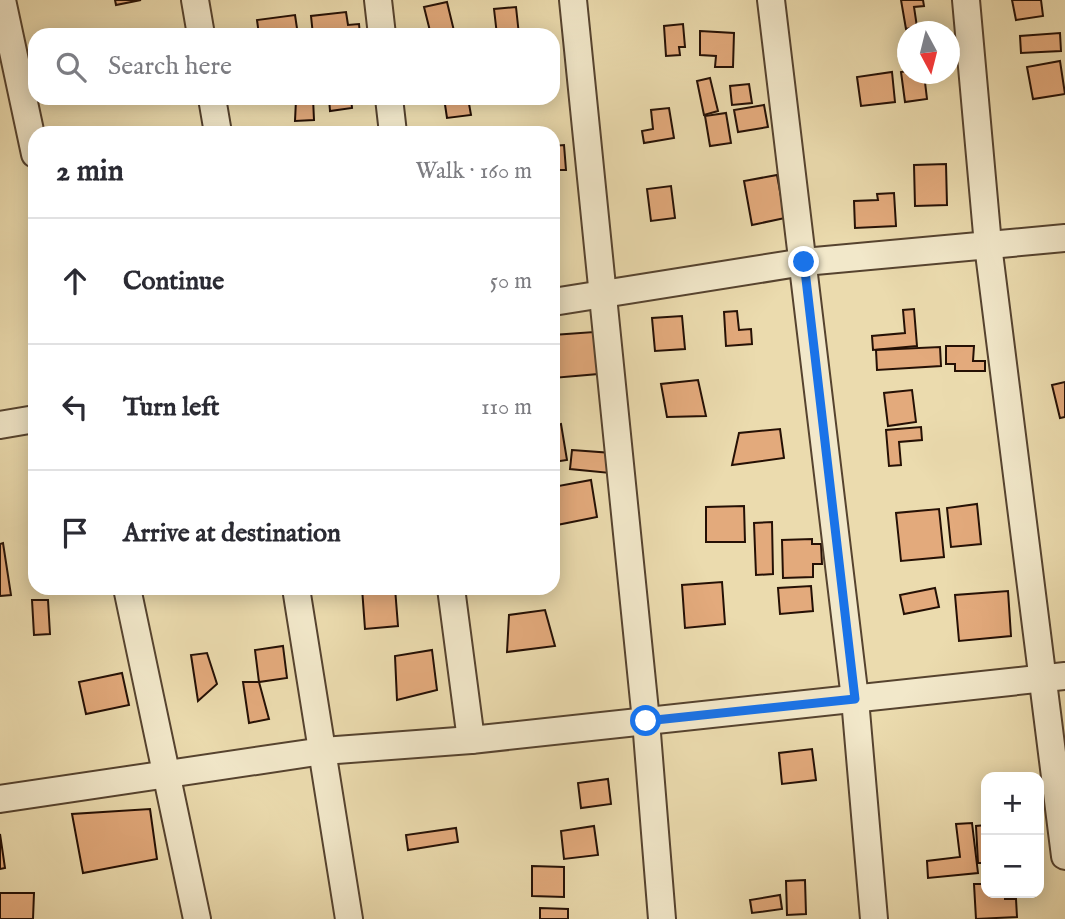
<!DOCTYPE html>
<html lang="en">
<head>
<meta charset="utf-8">
<style>
  :root { --surface:#fff; --page:#f2f2f3; --text:#2b2b33; --muted:#7c7c81; --line:#e1e1e2 }
  body { margin:0; font-family:"IM FELL English",serif; background:var(--page); color:var(--text) }
  .controls { position:absolute; right:21px; bottom:21px; display:grid; overflow:hidden; border-radius:14px; box-shadow:0 4px 18px #0003 }
  .controls button { width:63px; height:63px; display:grid; place-items:center; padding:0; border:0; border-bottom:2px solid var(--line); background:var(--surface); color:var(--text); font:35px sans-serif }
  .compass { position:absolute; left:897px; top:21px; width:63px; height:63px; border-radius:50%; background:var(--surface); box-shadow:0 4px 18px #0003; rotate:173deg }
  .stop { position:absolute; width:21px; height:21px; margin:-16px; border:5px solid #1a73e8; border-radius:50%; background:#fff }
  .stop.end { background:#1a73e8; border-color:#fff; box-shadow:0 2px 7px #0008 }
  .list { margin:0; padding:0; list-style:none }
  h2 { display:flex; justify-content:space-between; align-items:center; height:91px; margin:0; padding:0 28px; font-size:30px }
  h2 small { font-size:23px; font-weight:400; color:var(--muted) }
  .list li { display:grid; grid-template-columns:46px 1fr auto; gap:21px; align-items:center; box-sizing:border-box; height:126px; padding:0 28px; border-top:2px solid var(--line) }
  .list b { display:block; font-size:26px; white-space:nowrap }
  .list em { font-size:23px; font-style:normal; color:var(--muted) }
  .icon { flex:none; width:38px; height:38px; fill:none; stroke:currentColor; stroke-width:2; stroke-linecap:round; stroke-linejoin:round }
  .map { position:relative; flex:none; width:1065px; height:919px; overflow:hidden }
  .search { position:absolute; background:var(--surface); box-shadow:0 4px 18px #0003; left:28px; top:28px; width:532px; height:77px; display:flex; align-items:center; gap:18px; box-sizing:border-box; padding:0 24px; border-radius:21px; color:var(--muted); font-size:26px }
  .panel { position:absolute; background:var(--surface); box-shadow:0 4px 18px #0003; left:28px; top:126px; width:532px; height:469px; border-radius:21px }
  .map>svg:first-child { display:block }
  .building { fill:#e3aa7c; stroke:#251005; stroke-width:2 }
  .lines { fill:none; stroke-linecap:round; stroke-linejoin:round }
  .street-casing { stroke:#56432f; stroke-width:30 }
  .street { stroke:#f2e8ca; stroke-width:26 }
  .route { stroke:#1a73e8; stroke-width:9 }
</style>
</head>
<body>
<div class="map">
<svg width="1065" height="919" viewBox="0 0 1065 919">
  <rect width="100%" height="100%" fill="#ebdbae"/>
  <filter id="stains"><feTurbulence type="fractalNoise" baseFrequency=".00286" numOctaves="4"/><feColorMatrix values="0 0 0 0 .2 0 0 0 0 .09 0 0 0 0 .02 0 0 0 .5 -.17"/></filter>
  <radialGradient id="worn" r=".72"><stop offset=".6" stop-color="#630" stop-opacity="0"/><stop offset="1" stop-color="#630" stop-opacity=".3"/></radialGradient>
  <g class="building">
    <path d="M115 0H141L116 5Z"/>
    <path d="M901 0H923L924 6 914 7 917 27 906 29Z"/>
    <path d="M1012 0H1041L1043 16 1016 20Z"/>
    <path d="M447 2 455 35H431L424 7Z"/>
    <path d="M516 7 519 35H497L494 9Z"/>
    <path d="M346 12 348 25 359 24 360 35H313L311 16Z"/>
    <path d="M295 15 298 35H259L257 20Z"/>
    <path d="M683 24 685 47H679L680 55 666 56 664 26Z"/>
    <path d="M700 31 734 33 733 67H715L716 56 700 55Z"/>
    <path d="M1060 33 1061 51 1021 53 1020 36Z"/>
    <path d="M1060 61 1065 94 1033 99 1027 67Z"/>
    <path d="M908 71V74H924L927 99 905 102 901 72Z"/>
    <path d="M892 72 895 102 861 106 857 77Z"/>
    <path d="M710 78 718 111 704 115 697 81Z"/>
    <path d="M749 84 752 103 732 105 730 86Z"/>
    <path d="M276 98H313L314 120 295 121 296 100Z"/>
    <path d="M329 98H351L352 108 330 111Z"/>
    <path d="M444 98H468L471 115 447 118Z"/>
    <path d="M764 105 768 127 738 132 734 110Z"/>
    <path d="M669 108 674 138 644 143 642 131 653 129 651 110Z"/>
    <path d="M726 113 731 143 710 146 705 116Z"/>
    <path d="M564 145 566 170H553V146Z"/>
    <path d="M946 164 947 205 915 206 914 165Z"/>
    <path d="M777 175 785 218 752 225 744 181Z"/>
    <path d="M671 186 675 218 651 221 647 189Z"/>
    <path d="M894 193 896 226 855 228 854 201 878 200 877 194Z"/>
    <path d="M914 309 917 346 873 350 872 336 905 333 903 310Z"/>
    <path d="M737 311 739 330 751 329 752 344 726 346 724 312Z"/>
    <path d="M682 316 685 349 655 351 652 318Z"/>
    <path d="M594 332 598 374 553 378V335Z"/>
    <path d="M946 346H974L973 361H985V371H955V364H946Z"/>
    <path d="M940 347 941 366 877 370 876 350Z"/>
    <path d="M698 380 706 416 667 417 661 384Z"/>
    <path d="M1065 382V417L1060 418 1052 385Z"/>
    <path d="M912 390 916 422 888 426 884 393Z"/>
    <path d="M561 424 567 460 553 462V426Z"/>
    <path d="M921 427 922 440 899 442 901 465 889 466 886 430Z"/>
    <path d="M780 429 784 458 732 465 739 433Z"/>
    <path d="M572 450 612 453 610 473 570 469Z"/>
    <path d="M591 480 597 517 557 525 553 487Z"/>
    <path d="M977 504 981 544 951 547 947 508Z"/>
    <path d="M744 506 745 542H706V507Z"/>
    <path d="M939 509 944 557 901 561 896 513Z"/>
    <path d="M772 522 773 574 756 575 754 523Z"/>
    <path d="M812 539V544H821L822 564H813V577L783 578 782 540Z"/>
    <path d="M3 543 11 595 0 596V544Z"/>
    <path d="M722 582 725 624 685 628 682 585Z"/>
    <path d="M811 586 813 611 780 614 778 588Z"/>
    <path d="M362 588H395L398 626 365 629Z"/>
    <path d="M935 588 939 607 904 614 900 595Z"/>
    <path d="M1008 591 1011 636 959 641 955 595Z"/>
    <path d="M32 600H48L50 634 34 635Z"/>
    <path d="M545 610 555 646 507 652 509 615Z"/>
    <path d="M283 646 287 678 259 682 255 650Z"/>
    <path d="M432 650 437 690 397 700 395 656Z"/>
    <path d="M207 653 217 684 198 701 191 655Z"/>
    <path d="M122 673 129 705 86 714 79 682Z"/>
    <path d="M243 682H259L269 719 249 723Z"/>
    <path d="M812 749 816 780 782 784 779 753Z"/>
    <path d="M608 779 611 804 581 808 578 783Z"/>
    <path d="M150 809 157 859 83 873 72 814Z"/>
    <path d="M972 823 978 873 928 878 927 861 960 857 956 824Z"/>
    <path d="M986 825V863H978L976 826Z"/>
    <path d="M594 826 598 855 564 859 561 831Z"/>
    <path d="M456 828 458 842 408 850 406 835Z"/>
    <path d="M0 834 5 868 0 869Z"/>
    <path d="M532 866 564 867V897L532 896Z"/>
    <path d="M805 880 806 914 787 915 786 881Z"/>
    <path d="M974 884H986V893H1005V899H1016L1017 917 976 919Z"/>
    <path d="M0 893H34L33 919H0Z"/>
    <path d="M780 895 782 909 752 913 750 900Z"/>
    <path d="M540 908 568 909V919H540Z"/>
  </g>
  <g class="lines">
    <defs>
      <g id="street">
        <path d="M2 0 35 154"/>
        <path d="M195 0 201 35"/>
        <path d="M378 0 382 35"/>
        <path d="M573 0 646 721 662 919"/>
        <path d="M771 0 855 699 874 919"/>
        <path d="M966 0 988 245 1065 856"/>
        <path d="M212 98 218 133"/>
        <path d="M389 98 393 133"/>
        <path d="M553 302 804 262 1065 238"/>
        <path d="M0 425 35 419"/>
        <path d="M127 588 197 919"/>
        <path d="M296 588 349 919"/>
        <path d="M451 588 471 740"/>
        <path d="M0 799 323 751 471 740 1065 676"/>
      </g>
    </defs>
    <use href="#street" class="street-casing"/>
    <use href="#street" class="street"/>
  </g>
  <g class="lines">
    <path class="route" d="M646 721 855 699 804 262"/>
  </g>
  <rect width="100%" height="100%" filter="url(#stains)"/>
  <rect width="100%" height="100%" fill="url(#worn)"/>
</svg>
<div class="controls">
<button>+</button>
<button>−</button>
</div>
<svg class="compass" viewBox="-18 -18 36 36"><path d="M0-13l5 13h-10z" fill="#e53935"/><path d="M0 13l5-13h-10z" fill="#7c7c81"/></svg>
<div class="stop" style="left:646px;top:721px"></div>
<div class="stop end" style="left:804px;top:262px"></div>
<div class="search"><svg class="icon" aria-label="search" viewBox="0 0 24 24"><circle cx="10" cy="10" r="6"/><path d="M15 15l6 6"/></svg>Search here</div>
<section class="panel">
<h2>2 min<small>Walk · 160 m</small></h2>
<ul class="list">
<li><svg class="icon" aria-label="ahead" viewBox="0 0 24 24"><path d="M12 20V5M6 11l6-6 6 6"/></svg><div><b>Continue</b></div><em>50 m</em></li>
<li><svg class="icon" aria-label="left" viewBox="0 0 24 24"><path d="M17 20v-9H6M10 6l-5 5 5 5"/></svg><div><b>Turn left</b></div><em>110 m</em></li>
<li><svg class="icon" aria-label="arrive" viewBox="0 0 24 24"><path d="M6 21V4h12l-3 4 3 4H6"/></svg><div><b>Arrive at destination</b></div></li>
</ul>
</section>
</div>
</body>
</html>
